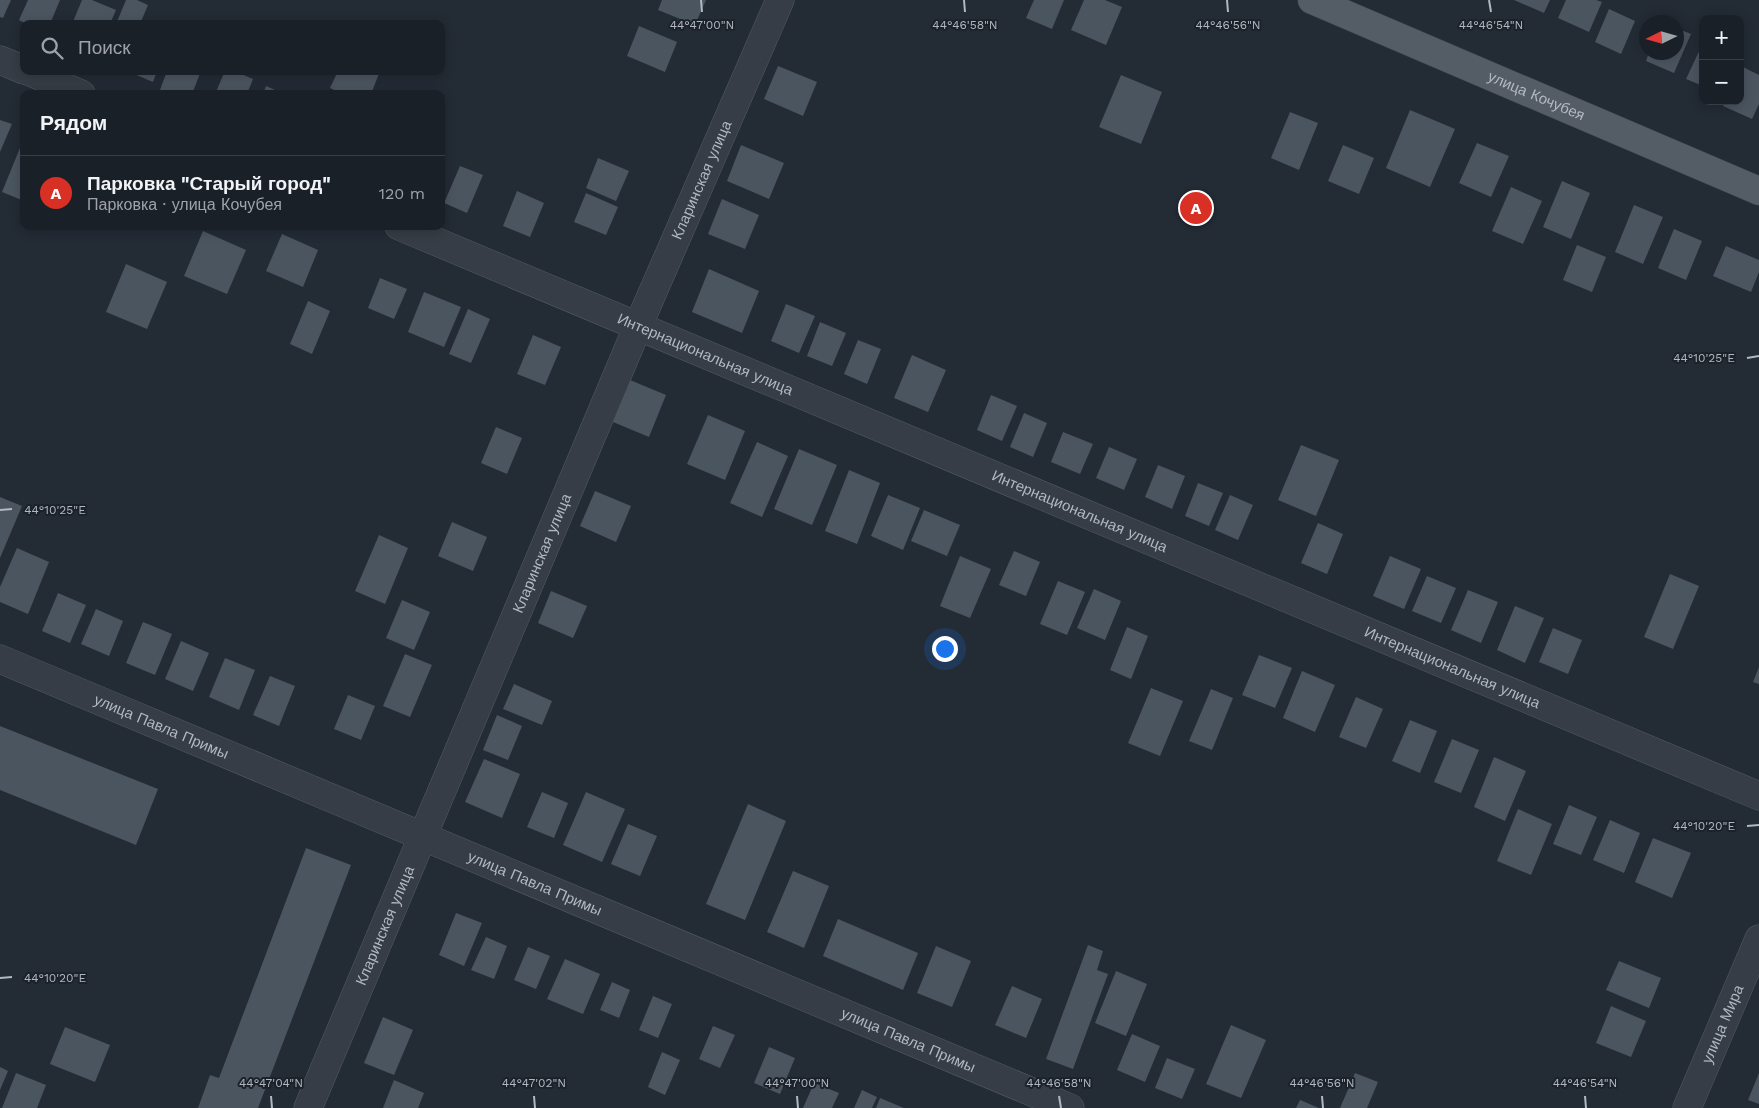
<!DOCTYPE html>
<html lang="ru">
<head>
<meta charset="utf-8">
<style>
  :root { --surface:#1a2028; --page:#272d34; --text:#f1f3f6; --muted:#9fa3a8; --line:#383e45; --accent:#d93025 }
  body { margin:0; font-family:"Work Sans",sans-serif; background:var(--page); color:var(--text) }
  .controls { position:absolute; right:15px; top:15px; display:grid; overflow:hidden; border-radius:10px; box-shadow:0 2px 12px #0003 }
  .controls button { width:45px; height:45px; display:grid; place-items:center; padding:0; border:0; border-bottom:1px solid var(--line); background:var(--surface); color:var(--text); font:25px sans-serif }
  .compass { position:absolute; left:1639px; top:15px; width:45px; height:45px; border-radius:50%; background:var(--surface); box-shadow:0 2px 12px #0003; rotate:265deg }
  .you { position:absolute; left:944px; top:648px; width:18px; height:18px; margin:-12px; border:4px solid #fff; border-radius:50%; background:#1a73e8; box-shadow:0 0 0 8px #1a73e833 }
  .badge { display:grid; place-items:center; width:32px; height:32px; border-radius:50%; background:var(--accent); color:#fff; font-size:16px; font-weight:700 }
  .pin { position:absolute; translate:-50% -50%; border:2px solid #fff; box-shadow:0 1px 5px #0006 }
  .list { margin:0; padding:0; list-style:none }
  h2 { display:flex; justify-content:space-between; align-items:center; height:65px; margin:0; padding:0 20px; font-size:21px }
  h2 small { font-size:16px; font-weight:400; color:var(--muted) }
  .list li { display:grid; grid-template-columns:32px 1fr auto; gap:15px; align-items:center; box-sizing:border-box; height:75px; padding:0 20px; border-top:1px solid var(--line) }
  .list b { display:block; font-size:19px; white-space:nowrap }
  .list p { margin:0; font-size:16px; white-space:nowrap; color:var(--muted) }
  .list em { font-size:16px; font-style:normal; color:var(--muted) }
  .icon { flex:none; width:28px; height:28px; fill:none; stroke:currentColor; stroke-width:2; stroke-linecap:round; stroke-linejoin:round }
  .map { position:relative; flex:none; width:1759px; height:1108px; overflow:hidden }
  .search { position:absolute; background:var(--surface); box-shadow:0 2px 12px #0003; left:20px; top:20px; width:425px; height:55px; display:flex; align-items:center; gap:12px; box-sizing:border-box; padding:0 18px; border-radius:10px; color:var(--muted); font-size:19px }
  .panel { position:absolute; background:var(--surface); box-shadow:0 2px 12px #0003; left:20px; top:90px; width:425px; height:140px; border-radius:10px }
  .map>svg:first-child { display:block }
  .building { fill:#4b5560 }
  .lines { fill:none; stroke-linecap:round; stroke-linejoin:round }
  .minor-casing { stroke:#545b63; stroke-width:29 }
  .primary-casing { stroke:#3f464f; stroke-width:29 }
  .minor { stroke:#363d46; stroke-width:28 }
  .primary { stroke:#545c66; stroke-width:28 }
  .ticks { fill:none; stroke:#b1b8c2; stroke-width:2 }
  .labels { text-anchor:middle; stroke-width:4; stroke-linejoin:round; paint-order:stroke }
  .street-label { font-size:15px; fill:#b1b8c2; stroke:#1b222a }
  .ticks-label { font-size:12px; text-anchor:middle; fill:#b1b8c2; stroke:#1b222a; stroke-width:4; stroke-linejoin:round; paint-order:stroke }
</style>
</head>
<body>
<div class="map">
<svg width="1759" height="1108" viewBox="0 0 1759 1108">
  <rect width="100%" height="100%" fill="#232b35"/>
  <g class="building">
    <path d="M0 0H11L3 18 0 17Z"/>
    <path d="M28 0H60L50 24H27L19 20Z"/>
    <path d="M82 0H92L116 10 110 24H72Z"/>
    <path d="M126 0H137L148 5 140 24H116Z"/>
    <path d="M662 0H706L695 25 658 10Z"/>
    <path d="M1034 0H1064L1052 29 1026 18Z"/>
    <path d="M1084 0H1105L1122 7 1106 45 1071 30Z"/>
    <path d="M1514 0H1550L1544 13Z"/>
    <path d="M1566 0H1596L1602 2 1589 32 1558 18Z"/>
    <path d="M1609 9 1635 21 1621 54 1595 42Z"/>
    <path d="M639 26 677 42 665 72 627 56Z"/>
    <path d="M1676 28 1691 34 1674 73 1646 61 1649 52H1676Z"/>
    <path d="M1701 47 1703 48V86L1686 79Z"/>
    <path d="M778 66 817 82 803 116 764 99Z"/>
    <path d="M1741 66 1759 75V104L1752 119 1723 106 1726 101H1740Z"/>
    <path d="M127 71H157L153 82Z"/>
    <path d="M167 71H201L192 94H170L160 90Z"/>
    <path d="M225 71H234L253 79 247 94H215Z"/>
    <path d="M338 71H380L371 94H343L330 88Z"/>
    <path d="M1121 75 1162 92 1141 144 1099 127Z"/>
    <path d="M266 86 284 94H263Z"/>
    <path d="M1410 110 1455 129 1430 187 1386 168Z"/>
    <path d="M1290 112 1318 123 1299 170 1271 158Z"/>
    <path d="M0 120 12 124 0 152Z"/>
    <path d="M22 143H24V201L2 192Z"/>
    <path d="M1477 143 1509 156 1491 197 1459 183Z"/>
    <path d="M741 145 784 163 769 199 727 181Z"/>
    <path d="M1343 145 1374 158 1359 194 1328 181Z"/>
    <path d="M598 158 629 171 616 201 586 188Z"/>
    <path d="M460 166 483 175 467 213 444 203Z"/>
    <path d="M1562 181 1590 193 1571 239 1543 227Z"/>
    <path d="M1511 187 1542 201 1523 244 1492 231Z"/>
    <path d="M517 191 544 203 530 237 503 226Z"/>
    <path d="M586 193 618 207 606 235 574 222Z"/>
    <path d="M722 199 759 215 745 249 708 234Z"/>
    <path d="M1634 205 1663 217 1643 264 1615 252Z"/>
    <path d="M1674 229 1702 241 1686 280 1658 268Z"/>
    <path d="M203 231 246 250 227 294 184 276Z"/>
    <path d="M282 234 318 250 303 287 266 271Z"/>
    <path d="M1577 245 1606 257 1592 292 1563 280Z"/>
    <path d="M1726 246 1759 260V272L1751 292 1713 276Z"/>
    <path d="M126 264 167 282 147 329 106 312Z"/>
    <path d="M709 269 759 291 742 333 692 312Z"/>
    <path d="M380 278 407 289 394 319 368 308Z"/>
    <path d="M424 292 461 307 444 347 408 332Z"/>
    <path d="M308 301 330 311 312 354 290 344Z"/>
    <path d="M786 304 815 316 799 353 771 341Z"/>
    <path d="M468 309 490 319 471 363 449 354Z"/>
    <path d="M820 322 846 333 832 366 807 356Z"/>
    <path d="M533 335 561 347 545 385 517 374Z"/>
    <path d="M858 340 881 349 867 384 844 374Z"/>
    <path d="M912 355 946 370 928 412 894 398Z"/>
    <path d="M630 380 666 395 649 437 613 422Z"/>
    <path d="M991 395 1017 406 1002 441 977 430Z"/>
    <path d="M1024 413 1047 423 1033 457 1010 447Z"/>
    <path d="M708 415 745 431 725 480 687 464Z"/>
    <path d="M496 427 522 438 507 474 481 463Z"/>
    <path d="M1063 432 1093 444 1080 474 1051 462Z"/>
    <path d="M757 442 788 456 762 517 730 503Z"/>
    <path d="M1301 445 1339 460 1316 516 1278 500Z"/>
    <path d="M1109 447 1137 459 1124 490 1096 478Z"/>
    <path d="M799 449 837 465 812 525 774 509Z"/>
    <path d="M1158 465 1185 476 1172 509 1145 497Z"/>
    <path d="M849 470 880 483 857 544 825 531Z"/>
    <path d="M1198 483 1223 493 1209 526 1185 516Z"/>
    <path d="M595 491 631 506 616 542 580 526Z"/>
    <path d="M888 495 920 508 903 550 871 536Z"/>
    <path d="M1230 495 1253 505 1238 540 1215 530Z"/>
    <path d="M0 497 22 506 0 558Z"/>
    <path d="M924 510 960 525 947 556 911 541Z"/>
    <path d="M452 522 487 537 473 571 438 556Z"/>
    <path d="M1318 523 1343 534 1327 574 1301 563Z"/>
    <path d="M379 535 408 548 385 604 355 591Z"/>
    <path d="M17 548 49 562 28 614 0 602V587Z"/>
    <path d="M1014 551 1040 562 1026 596 999 585Z"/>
    <path d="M960 556 991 569 970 618 940 606Z"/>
    <path d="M1390 556 1421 569 1404 609 1373 596Z"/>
    <path d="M1670 574 1699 586 1673 649 1644 637Z"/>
    <path d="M1427 576 1456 588 1441 623 1412 611Z"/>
    <path d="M1058 581 1085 592 1067 635 1040 624Z"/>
    <path d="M1094 589 1121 601 1105 640 1077 628Z"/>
    <path d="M1468 590 1498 602 1481 643 1451 630Z"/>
    <path d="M551 591 587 606 573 638 538 623Z"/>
    <path d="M58 593 86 605 70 643 42 631Z"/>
    <path d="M402 600 430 612 414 650 386 638Z"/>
    <path d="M1515 606 1544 618 1525 663 1497 650Z"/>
    <path d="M96 609 123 621 109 656 81 644Z"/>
    <path d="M143 622 172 634 155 675 126 663Z"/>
    <path d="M1127 627 1148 636 1131 679 1110 670Z"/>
    <path d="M1553 628 1582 640 1568 674 1539 662Z"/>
    <path d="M181 641 209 653 193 691 165 679Z"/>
    <path d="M405 654 432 665 410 717 383 706Z"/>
    <path d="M1259 655 1292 668 1275 708 1242 695Z"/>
    <path d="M225 658 255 670 239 710 209 697Z"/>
    <path d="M1759 667V684L1753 682Z"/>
    <path d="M1302 671 1335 685 1315 732 1283 718Z"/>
    <path d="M270 676 295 686 279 726 253 715Z"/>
    <path d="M514 684 552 701 542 725 503 709Z"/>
    <path d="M1151 688 1183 701 1160 756 1128 743Z"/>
    <path d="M1211 689 1233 698 1212 750 1189 741Z"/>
    <path d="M348 695 375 706 361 740 334 729Z"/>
    <path d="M1356 697 1383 709 1366 748 1339 737Z"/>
    <path d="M497 715 522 726 508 760 483 750Z"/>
    <path d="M1410 720 1437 731 1420 773 1392 761Z"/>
    <path d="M0 726 158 789 136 845 0 790Z"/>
    <path d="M1452 739 1479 750 1461 793 1434 782Z"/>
    <path d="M1494 757 1526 771 1505 821 1474 807Z"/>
    <path d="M484 759 520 774 502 818 465 802Z"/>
    <path d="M542 792 568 803 554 838 527 827Z"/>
    <path d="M586 792 625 809 602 862 563 845Z"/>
    <path d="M748 804 786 821 745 920 706 904Z"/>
    <path d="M1569 805 1597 817 1581 855 1553 844Z"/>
    <path d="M1518 809 1552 824 1531 875 1497 861Z"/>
    <path d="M1610 820 1640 833 1624 873 1593 860Z"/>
    <path d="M628 824 657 836 640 876 611 864Z"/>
    <path d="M1653 838 1691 853 1672 898 1635 882Z"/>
    <path d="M306 848 351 865 258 1108H198L210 1075 219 1078Z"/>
    <path d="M793 871 829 886 804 948 767 932Z"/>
    <path d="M456 913 482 923 464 966 439 955Z"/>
    <path d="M838 919 918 953 903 990 823 956Z"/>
    <path d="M486 937 507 946 494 979 471 970Z"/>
    <path d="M1088 945 1103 951 1097 970 1108 974 1073 1069 1046 1059Z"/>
    <path d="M936 946 971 961 952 1007 917 993Z"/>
    <path d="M528 947 550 956 536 989 514 980Z"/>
    <path d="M565 959 600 974 583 1014 547 999Z"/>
    <path d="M1619 961 1661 978 1649 1008 1606 990Z"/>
    <path d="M1116 971 1147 984 1126 1036 1095 1023Z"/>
    <path d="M612 982 630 990 619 1018 600 1010Z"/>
    <path d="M1012 986 1042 999 1026 1038 995 1025Z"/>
    <path d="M653 996 672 1004 658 1038 639 1030Z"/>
    <path d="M1611 1006 1646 1021 1631 1057 1596 1043Z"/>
    <path d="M383 1017 413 1030 394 1075 364 1063Z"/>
    <path d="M1231 1025 1266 1040 1241 1098 1206 1084Z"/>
    <path d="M713 1026 735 1035 720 1068 699 1059Z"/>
    <path d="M65 1027 110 1045 95 1082 50 1064Z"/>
    <path d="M1132 1034 1160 1046 1145 1082 1117 1070Z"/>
    <path d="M769 1047 795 1058 780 1094 754 1083Z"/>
    <path d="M662 1052 680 1060 665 1095 648 1087Z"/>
    <path d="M1167 1058 1195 1069 1182 1099 1155 1088Z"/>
    <path d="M0 1067 8 1071 0 1090Z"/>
    <path d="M16 1073 46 1085 37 1108H2Z"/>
    <path d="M1355 1073 1378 1082 1367 1108H1340Z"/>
    <path d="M1759 1073V1104L1748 1100Z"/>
    <path d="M394 1080 424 1093 418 1108H383Z"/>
    <path d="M814 1083 839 1093 832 1108H803Z"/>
    <path d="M862 1090 877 1097 872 1108H854Z"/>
    <path d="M880 1098 904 1108H876Z"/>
    <path d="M1300 1100 1319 1108H1296Z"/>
  </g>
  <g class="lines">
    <defs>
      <g id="minor">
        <path d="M0 60 24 70"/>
        <path d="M28 71 81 94"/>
        <path id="s1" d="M399 226 1759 796"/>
        <path id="s2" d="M0 659 1070 1108"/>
        <path id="s3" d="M308 1108 638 326 780 0"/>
        <path id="s4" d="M1687 1108 1759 939"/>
      </g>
      <g id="primary">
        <path id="s5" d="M1312 0 1759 191"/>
      </g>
    </defs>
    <use href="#minor" class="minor-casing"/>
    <use href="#primary" class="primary-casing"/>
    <use href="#minor" class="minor"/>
    <use href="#primary" class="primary"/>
  </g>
  <path class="ticks" d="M701 0 702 12M964 0 965 12M1227 0 1228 12M1489 0 1491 12M1747 358 1759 356M0 510 12 509M1747 826 1759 825M0 978 12 977M271 1096 272 1108M534 1096 535 1108M797 1096 798 1108M1059 1096 1061 1108M1322 1096 1323 1108M1585 1096 1586 1108"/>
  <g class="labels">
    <g class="street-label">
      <text dy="5" stroke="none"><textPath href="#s5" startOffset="244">улица Кочубея</textPath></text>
      <text dy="5" stroke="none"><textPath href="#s3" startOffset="1008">Кларинская улица</textPath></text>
      <text dy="5" stroke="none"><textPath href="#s1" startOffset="332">Интернациональная улица</textPath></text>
      <text dy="5" stroke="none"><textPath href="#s1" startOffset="738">Интернациональная улица</textPath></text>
      <text dy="5" stroke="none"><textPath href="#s3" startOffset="602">Кларинская улица</textPath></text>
      <text dy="5" stroke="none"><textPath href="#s1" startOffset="1142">Интернациональная улица</textPath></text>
      <text dy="5" stroke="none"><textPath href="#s2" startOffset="175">улица Павла Примы</textPath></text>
      <text dy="5" stroke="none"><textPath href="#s2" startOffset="580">улица Павла Примы</textPath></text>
      <text dy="5" stroke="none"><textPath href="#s3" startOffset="198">Кларинская улица</textPath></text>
      <text dy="5" stroke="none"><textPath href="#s4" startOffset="91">улица Мира</textPath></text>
      <text dy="5" stroke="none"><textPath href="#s2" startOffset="985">улица Павла Примы</textPath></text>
    </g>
  </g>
  <g class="ticks-label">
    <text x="702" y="29">44°47'00"N</text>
    <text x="965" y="29">44°46'58"N</text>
    <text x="1228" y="29">44°46'56"N</text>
    <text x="1491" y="29">44°46'54"N</text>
    <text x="1704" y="362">44°10'25"E</text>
    <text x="55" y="514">44°10'25"E</text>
    <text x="1704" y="830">44°10'20"E</text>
    <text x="55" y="982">44°10'20"E</text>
    <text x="271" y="1087">44°47'04"N</text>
    <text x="534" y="1087">44°47'02"N</text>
    <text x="797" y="1087">44°47'00"N</text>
    <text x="1059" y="1087">44°46'58"N</text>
    <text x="1322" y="1087">44°46'56"N</text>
    <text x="1585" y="1087">44°46'54"N</text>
  </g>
</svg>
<div class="controls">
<button>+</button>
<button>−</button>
</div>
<svg class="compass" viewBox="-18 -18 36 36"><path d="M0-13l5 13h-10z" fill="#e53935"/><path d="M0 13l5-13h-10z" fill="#9fa3a8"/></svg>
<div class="you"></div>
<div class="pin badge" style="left:1196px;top:208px">A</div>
<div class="search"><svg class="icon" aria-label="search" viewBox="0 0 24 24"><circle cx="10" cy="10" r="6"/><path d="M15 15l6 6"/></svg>Поиск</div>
<section class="panel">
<h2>Рядом<small></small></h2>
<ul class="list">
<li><span class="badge">A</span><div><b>Парковка &quot;Старый город&quot;</b><p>Парковка · улица Кочубея</p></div><em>120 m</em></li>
</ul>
</section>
</div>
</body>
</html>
